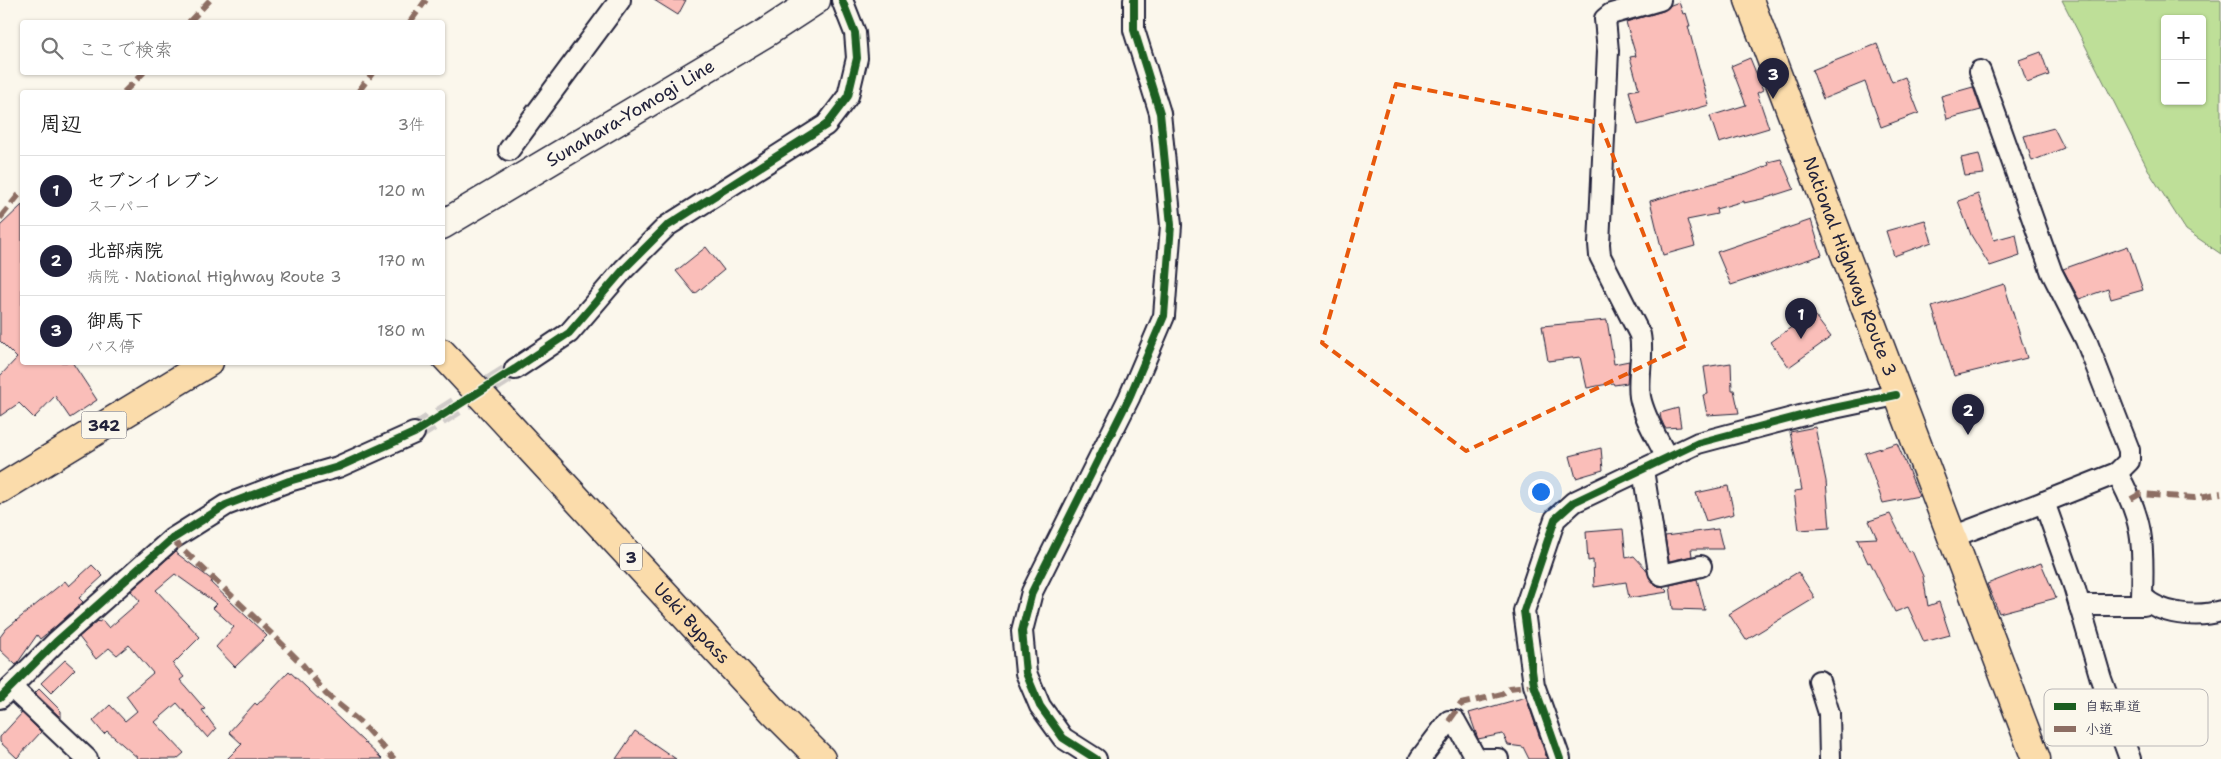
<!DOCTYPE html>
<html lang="ja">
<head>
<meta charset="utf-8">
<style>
  :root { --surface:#fff; --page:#f2f2f2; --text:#222; --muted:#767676; --line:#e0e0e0; --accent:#22223b }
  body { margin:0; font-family:"Shantell Sans","Klee One",sans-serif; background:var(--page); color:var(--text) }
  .controls { position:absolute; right:15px; top:15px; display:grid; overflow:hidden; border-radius:5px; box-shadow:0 1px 4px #0004 }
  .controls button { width:45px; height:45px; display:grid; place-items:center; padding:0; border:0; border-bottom:1px solid var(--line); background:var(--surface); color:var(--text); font:25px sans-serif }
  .you { position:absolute; left:1540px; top:491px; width:18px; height:18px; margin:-12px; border:4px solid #fff; border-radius:50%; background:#1a73e8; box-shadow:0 0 0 8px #1a73e833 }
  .badge { display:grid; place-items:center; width:32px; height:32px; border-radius:50%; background:var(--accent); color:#fff; font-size:16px; font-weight:700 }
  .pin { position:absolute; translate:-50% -41px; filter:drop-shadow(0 1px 2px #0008) }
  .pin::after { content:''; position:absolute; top:26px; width:18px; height:15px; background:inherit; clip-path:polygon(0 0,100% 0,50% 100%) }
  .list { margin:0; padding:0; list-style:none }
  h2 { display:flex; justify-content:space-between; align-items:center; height:65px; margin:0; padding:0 20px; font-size:21px }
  h2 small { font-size:16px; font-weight:400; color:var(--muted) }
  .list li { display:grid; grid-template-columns:32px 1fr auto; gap:15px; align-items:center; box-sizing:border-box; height:70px; padding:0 20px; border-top:1px solid var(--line) }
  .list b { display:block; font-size:19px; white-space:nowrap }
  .list p { margin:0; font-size:16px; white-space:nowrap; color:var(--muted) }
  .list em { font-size:16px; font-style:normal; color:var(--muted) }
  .icon { flex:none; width:28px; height:28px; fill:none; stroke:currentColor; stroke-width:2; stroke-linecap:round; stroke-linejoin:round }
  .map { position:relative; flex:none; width:2221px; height:759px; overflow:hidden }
  .search { position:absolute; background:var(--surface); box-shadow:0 1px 4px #0004; left:20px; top:20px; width:425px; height:55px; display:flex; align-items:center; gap:12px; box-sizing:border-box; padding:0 18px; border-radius:5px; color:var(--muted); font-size:19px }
  .panel { position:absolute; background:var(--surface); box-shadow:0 1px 4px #0004; left:20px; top:90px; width:425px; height:275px; border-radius:5px }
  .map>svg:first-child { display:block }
  .green { fill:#bedf98; stroke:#70806a; fill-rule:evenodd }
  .building { fill:#fabeb9; stroke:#22223b }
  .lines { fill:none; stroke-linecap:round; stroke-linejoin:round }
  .street-tunnel { stroke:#d0ccc9; stroke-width:20; stroke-dasharray:20 10; stroke-linecap:butt }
  .street-casing { stroke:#22223b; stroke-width:24 }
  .secondary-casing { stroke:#22223b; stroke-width:31 }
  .highway-casing { stroke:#22223b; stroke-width:31 }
  .street { stroke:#fbf7ec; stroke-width:20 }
  .secondary { stroke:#fbf7ec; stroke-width:28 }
  .highway { stroke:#fbdcab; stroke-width:28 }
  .quiet { stroke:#8d6e63; stroke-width:6; stroke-dasharray:12 6; stroke-linecap:butt }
  .cycleway-casing { stroke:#fbf7ec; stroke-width:11 }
  .cycleway { stroke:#1b5e20; stroke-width:8 }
  .marked { fill:none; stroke:#e8590c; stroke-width:4; stroke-dasharray:10 6; stroke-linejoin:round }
  .labels { text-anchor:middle; stroke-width:4; stroke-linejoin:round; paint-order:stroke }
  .shield { fill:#fbf7ec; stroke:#636270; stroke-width:1 }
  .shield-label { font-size:16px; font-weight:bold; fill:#22223b }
  .street-label { font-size:18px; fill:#22223b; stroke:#fbf7ec }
  .key { fill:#fbf7ec; stroke:#bab7b7; stroke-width:1 }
  .key-label { font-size:14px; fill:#22223b }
</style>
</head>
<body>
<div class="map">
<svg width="2221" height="759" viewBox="0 0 2221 759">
  <rect width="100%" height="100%" fill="#fbf7ec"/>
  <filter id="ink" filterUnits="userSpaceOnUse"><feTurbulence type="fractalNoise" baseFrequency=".02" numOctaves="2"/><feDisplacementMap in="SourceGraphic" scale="10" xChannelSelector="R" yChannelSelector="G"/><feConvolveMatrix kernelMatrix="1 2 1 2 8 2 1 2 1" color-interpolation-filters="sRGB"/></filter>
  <g filter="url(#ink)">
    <path class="green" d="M2062 0H2221V254L2186 230 2151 175ZM2165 19H2202V101H2165Z"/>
    <g class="building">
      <path d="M654 0H686L678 15Z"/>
      <path d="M1679 2 1683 14 1686 13 1690 26H1688L1709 105 1638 125 1629 91 1639 89 1630 57 1636 56 1626 22 1663 11 1671 5Z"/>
      <path d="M1877 44 1892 82 1905 77 1919 113 1881 127 1865 82 1823 99 1812 70Z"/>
      <path d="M2041 52 2049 75 2027 83 2019 60Z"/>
      <path d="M1750 58 1763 90 1757 93 1769 128 1719 143 1710 116 1746 105 1731 66Z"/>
      <path d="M1973 87 1981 110 1947 119 1941 96Z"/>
      <path d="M2054 128 2064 148 2032 161 2024 136Z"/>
      <path d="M1979 154 1984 174 1965 176 1961 158Z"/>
      <path d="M1781 159 1794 189 1766 198 1744 203V201L1716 209 1717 214 1687 220 1695 246 1663 255 1650 201 1747 174 1769 165 1768 162Z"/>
      <path d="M1978 194 1994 240 2016 234 2020 256 1990 266 1971 235 1958 201Z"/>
      <path d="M22 205V362H72L97 400 70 418 55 396 34 418 19 403 0 416V376L17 358 0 341V226Z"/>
      <path d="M1811 220 1822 255 1731 285 1717 252Z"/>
      <path d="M1925 220 1932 242 1894 256 1886 231Z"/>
      <path d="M2128 246 2143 290 2111 299 2108 289 2079 299 2063 269Z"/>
      <path d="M706 247 724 270 695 294 676 271Z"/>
      <path d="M2004 284 2027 358 1954 376 1932 307Z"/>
      <path d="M1812 312 1831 337 1789 367 1771 342Z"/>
      <path d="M1607 320 1614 364 1629 361 1627 383 1614 385 1613 383 1587 388 1580 357 1548 361 1542 326Z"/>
      <path d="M1731 363 1732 390H1734L1739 413 1707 415 1703 395 1708 394 1704 367Z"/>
      <path d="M1678 408 1681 427 1665 428 1661 419 1660 413Z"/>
      <path d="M1815 427 1826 481 1830 528 1799 530 1794 491 1802 490 1790 432Z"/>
      <path d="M1897 443 1919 496 1883 503 1865 453Z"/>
      <path d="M1601 448 1603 470 1576 478 1570 456Z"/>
      <path d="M1728 486 1734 514 1706 521 1696 493Z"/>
      <path d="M1890 514 1909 552 1912 551 1923 576 1928 606 1939 602 1950 635 1924 642 1908 607 1895 612 1870 562 1868 563 1857 539 1877 538 1869 521Z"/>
      <path d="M1623 529 1626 558 1634 556 1646 569 1651 580 1658 586 1663 587 1668 592 1629 598 1626 582 1594 587 1593 560 1588 561 1586 532Z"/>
      <path d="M1718 529 1723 549H1691L1692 556 1669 561 1665 536Z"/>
      <path d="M175 552 212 580 211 583 267 636 235 667 216 647 234 627 213 608 217 604 175 574 156 590 200 637 173 664 184 677 180 680 205 709 202 710 216 729 208 738 177 703 155 722 184 753 177 759H139L107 731 104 734 93 721 110 705 125 721 137 711 126 696 153 673 129 645 117 655 109 648 96 659 79 637 98 621 99 622 102 620 109 628 140 601 131 591Z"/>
      <path d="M2041 563 2056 598 1999 613 1987 584Z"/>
      <path d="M92 565 103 576 79 598 83 602 56 626 40 639 37 635 16 665 0 650V637L6 629 65 581 69 586Z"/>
      <path d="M1798 572 1815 598 1746 640 1729 614Z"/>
      <path d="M1697 579 1705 610 1673 609 1670 585Z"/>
      <path d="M65 660 75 669 51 693 41 683Z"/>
      <path d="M289 671 382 759H227L242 744 229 732 255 703 257 705Z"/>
      <path d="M39 689 61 711V718L35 693Z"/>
      <path d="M1526 697 1547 759H1529L1523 747 1508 745 1503 734 1478 739 1477 736 1469 713Z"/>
      <path d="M22 713 41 732 17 758 0 742V737Z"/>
      <path d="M635 731 676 759H616Z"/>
    </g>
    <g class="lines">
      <path class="street-tunnel" d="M414 433 515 369"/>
      <defs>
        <g id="street">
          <path d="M1660 0 1611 14 1605 19 1608 51 1599 244 1600 256 1640 335C1644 356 1637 378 1640 397 1644 418 1658 439 1667 458"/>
          <path d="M1980 71 2052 273 2086 340 2129 450V461L2117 473 2044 502"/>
          <path d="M509 150 620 0"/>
          <path d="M515 369 569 333 624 269 667 226 826 125 848 96 857 58 855 33 842 0"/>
          <path d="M1643 470 1659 572 1662 575 1701 566"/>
          <path d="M2117 473C2143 519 2144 543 2142 596 2159 615 2198 618 2221 611"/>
          <path d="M1952 537 2044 502 2074 586 2101 679 2130 759"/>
          <path d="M2080 607 2086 605H2144L2148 602"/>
          <path d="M1819 681 1829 713 1830 759"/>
          <path d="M11 687 87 759"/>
          <path d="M0 698 56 642 172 539 226 505 289 481 338 467 414 433"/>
          <path d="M1096 759 1063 738 1040 706 1026 673 1022 631 1032 592 1129 398 1164 316 1171 225 1160 113 1134 30V0"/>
          <path d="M1420 759 1449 721H1455L1476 759"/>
          <path d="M1484 759H1498"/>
          <path d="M1560 759 1534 685 1524 611 1555 519 1574 502 1698 443 1815 412 1896 395"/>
        </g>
        <g id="secondary">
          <path id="s1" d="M442 225 767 32 816 0"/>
        </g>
        <g id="highway">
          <path id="s2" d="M1749 0 2036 759"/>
          <path id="s3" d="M442 353 773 711 821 759"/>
          <path d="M0 489 209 362"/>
        </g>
      </defs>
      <use href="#street" class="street-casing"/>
      <use href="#secondary" class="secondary-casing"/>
      <use href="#highway" class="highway-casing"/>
      <use href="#street" class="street"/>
      <use href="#secondary" class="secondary"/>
      <use href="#highway" class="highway"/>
      <g class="quiet">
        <path d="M189 22 210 0"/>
        <path d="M410 22 426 0"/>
        <path d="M124 92 144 72"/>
        <path d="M358 92 373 72"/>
        <path d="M0 218 22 191"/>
        <path d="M2131 499 2140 494 2194 498 2221 493"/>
        <path d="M172 539 277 639 303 665 326 694 361 723 394 759"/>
        <path d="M1449 721 1461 704 1502 694 1510 688 1534 685"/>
      </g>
      <defs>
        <g id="cycleway">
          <path d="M0 698 56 642 172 539 226 505 289 481 338 467 414 433 515 369 569 333 624 269 667 226 826 125 848 96 857 58 855 33 842 0"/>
          <path d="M1096 759 1063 738 1040 706 1026 673 1022 631 1032 592 1129 398 1164 316 1171 225 1160 113 1134 30V0"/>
          <path d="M1560 759 1534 685 1524 611 1555 519 1574 502 1698 443 1815 412 1896 395"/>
        </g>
      </defs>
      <use href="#cycleway" class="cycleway-casing"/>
      <use href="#cycleway" class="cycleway"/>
    </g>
  </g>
  <path class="marked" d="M1396 84 1600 123 1687 345 1466 451 1322 343Z"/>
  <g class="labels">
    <g class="shield">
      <rect x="81.5" y="411.5" width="45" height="27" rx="4"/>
      <rect x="620" y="543.5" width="22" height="27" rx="4"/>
    </g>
    <g class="shield-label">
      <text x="104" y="431">342</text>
      <text x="631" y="563">3</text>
    </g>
    <g class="street-label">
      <text dy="6" stroke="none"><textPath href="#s1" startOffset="219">Sunahara-Yomogi Line</textPath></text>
      <text dy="6" stroke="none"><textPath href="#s2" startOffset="285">National Highway Route 3</textPath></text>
      <text dy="6" stroke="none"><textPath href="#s3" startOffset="368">Ueki Bypass</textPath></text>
    </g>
  </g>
  <rect x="2044" y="689" width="164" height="57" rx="8" class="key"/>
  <rect x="2054" y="703" width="22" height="7" fill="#1b5e20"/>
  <rect x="2054" y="726" width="22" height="6" fill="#8d6e63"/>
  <g class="key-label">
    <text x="2085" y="711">自転車道</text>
    <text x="2085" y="734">小道</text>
  </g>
</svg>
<div class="controls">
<button>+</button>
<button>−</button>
</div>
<div class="you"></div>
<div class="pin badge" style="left:1801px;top:339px">1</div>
<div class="pin badge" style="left:1968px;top:435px">2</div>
<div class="pin badge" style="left:1773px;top:99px">3</div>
<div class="search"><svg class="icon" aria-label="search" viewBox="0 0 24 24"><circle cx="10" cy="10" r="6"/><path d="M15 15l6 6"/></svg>ここで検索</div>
<section class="panel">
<h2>周辺<small>3件</small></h2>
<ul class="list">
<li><span class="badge">1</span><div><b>セブンイレブン</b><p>スーパー</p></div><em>120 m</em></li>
<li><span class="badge">2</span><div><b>北部病院</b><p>病院 · National Highway Route 3</p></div><em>170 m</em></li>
<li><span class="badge">3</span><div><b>御馬下</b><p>バス停</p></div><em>180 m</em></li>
</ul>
</section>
</div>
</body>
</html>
